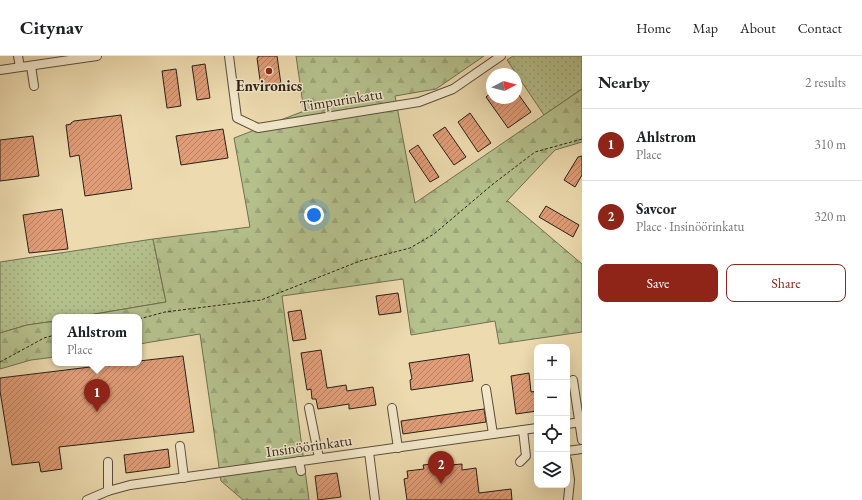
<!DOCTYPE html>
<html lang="en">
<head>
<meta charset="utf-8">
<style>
  :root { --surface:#fff; --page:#f2f2f2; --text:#202124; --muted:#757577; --line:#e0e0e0; --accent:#8f2418 }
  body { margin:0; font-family:"EB Garamond",serif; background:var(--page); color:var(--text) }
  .controls { position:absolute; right:12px; bottom:12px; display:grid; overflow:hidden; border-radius:8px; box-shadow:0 4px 16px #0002 }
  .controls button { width:36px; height:36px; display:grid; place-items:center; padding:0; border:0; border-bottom:1px solid var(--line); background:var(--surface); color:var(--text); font:20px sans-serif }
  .compass { position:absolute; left:486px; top:12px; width:36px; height:36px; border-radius:50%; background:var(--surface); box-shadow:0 4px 16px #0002; rotate:83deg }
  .you { position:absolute; left:314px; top:159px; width:14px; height:14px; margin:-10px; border:3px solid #fff; border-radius:50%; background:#1a73e8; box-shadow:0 0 0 6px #1a73e833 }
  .badge { display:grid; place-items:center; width:26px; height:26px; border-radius:50%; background:var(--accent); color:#fff; font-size:13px; font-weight:700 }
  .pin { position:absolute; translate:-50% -33px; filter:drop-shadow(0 1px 2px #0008) }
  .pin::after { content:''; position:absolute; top:21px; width:14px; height:12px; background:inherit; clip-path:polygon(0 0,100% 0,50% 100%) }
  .popup { position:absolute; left:52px; top:258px; width:90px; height:52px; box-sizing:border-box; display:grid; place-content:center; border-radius:8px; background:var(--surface); filter:drop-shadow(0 1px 3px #0005); font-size:13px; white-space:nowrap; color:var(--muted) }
  .popup b { font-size:15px; color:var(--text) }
  .popup::after { content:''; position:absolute; left:50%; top:100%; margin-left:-8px; border:8px solid transparent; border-top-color:var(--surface) }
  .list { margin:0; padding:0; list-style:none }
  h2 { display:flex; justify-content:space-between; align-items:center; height:52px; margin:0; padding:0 16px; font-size:17px }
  h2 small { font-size:13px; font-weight:400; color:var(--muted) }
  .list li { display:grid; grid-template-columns:26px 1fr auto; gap:12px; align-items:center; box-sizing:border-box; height:72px; padding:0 16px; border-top:1px solid var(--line) }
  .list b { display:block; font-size:15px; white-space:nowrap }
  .list p { margin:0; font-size:13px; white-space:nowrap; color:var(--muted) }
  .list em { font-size:13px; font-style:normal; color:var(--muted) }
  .actions { display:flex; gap:8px; padding:12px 16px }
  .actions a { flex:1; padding:9px 0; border:1px solid var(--accent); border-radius:8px; text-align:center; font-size:14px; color:var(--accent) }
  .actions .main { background:var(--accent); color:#fff }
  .icon { flex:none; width:22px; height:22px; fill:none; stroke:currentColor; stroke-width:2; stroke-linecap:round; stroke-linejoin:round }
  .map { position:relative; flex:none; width:582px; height:444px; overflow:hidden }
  header { display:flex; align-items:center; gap:24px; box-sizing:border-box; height:56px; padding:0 20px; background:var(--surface); border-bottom:1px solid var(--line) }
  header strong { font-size:19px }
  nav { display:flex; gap:22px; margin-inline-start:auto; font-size:14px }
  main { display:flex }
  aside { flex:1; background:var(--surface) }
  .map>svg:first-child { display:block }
  .grass { fill:url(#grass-dots); stroke:#6f7052 }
  .forest { fill:url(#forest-firs); stroke:#6f7052 }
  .building { fill:url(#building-hatch); stroke:#291f18 }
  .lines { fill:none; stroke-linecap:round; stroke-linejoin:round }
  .minor-casing { stroke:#5a4e3e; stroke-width:10 }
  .path { stroke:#291f18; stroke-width:1; stroke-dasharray:3 2; stroke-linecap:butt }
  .minor { stroke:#f3e8cb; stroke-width:8 }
  .poi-dot { fill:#8f2418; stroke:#f3e8cb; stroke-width:1.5 }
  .labels { text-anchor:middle; stroke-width:3; stroke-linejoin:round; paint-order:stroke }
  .poi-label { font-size:15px; font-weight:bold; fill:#291f18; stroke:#f3e8cb }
  .street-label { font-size:15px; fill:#291f18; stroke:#f3e8cb }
</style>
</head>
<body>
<header>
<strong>Citynav</strong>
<nav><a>Home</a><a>Map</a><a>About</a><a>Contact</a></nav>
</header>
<main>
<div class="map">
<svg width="582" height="444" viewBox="0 0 582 444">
  <defs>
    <pattern id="grass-dots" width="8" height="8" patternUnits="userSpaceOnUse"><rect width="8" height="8" fill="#b5c18d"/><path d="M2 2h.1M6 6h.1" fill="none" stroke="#9ca579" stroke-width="1.8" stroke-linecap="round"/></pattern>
    <pattern id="forest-firs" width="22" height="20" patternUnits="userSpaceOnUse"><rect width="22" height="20" fill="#b5c18d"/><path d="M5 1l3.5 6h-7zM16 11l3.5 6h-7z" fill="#9ca579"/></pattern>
    <pattern id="building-hatch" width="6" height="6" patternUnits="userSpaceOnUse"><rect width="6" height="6" fill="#e09d77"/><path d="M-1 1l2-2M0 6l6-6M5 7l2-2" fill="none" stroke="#b67f61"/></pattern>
  </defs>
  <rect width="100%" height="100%" fill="#eddbaf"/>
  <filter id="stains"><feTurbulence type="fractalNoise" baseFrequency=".005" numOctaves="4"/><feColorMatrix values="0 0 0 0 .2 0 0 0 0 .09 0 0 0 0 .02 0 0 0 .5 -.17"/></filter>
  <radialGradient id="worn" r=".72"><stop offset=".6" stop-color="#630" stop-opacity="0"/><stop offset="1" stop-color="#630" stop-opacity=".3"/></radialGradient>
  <g class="grass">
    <path d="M513 0H582V33L544 59 507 4Z"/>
    <path d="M153 183 166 246 77 261H55V265L27 269 0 277V206Z"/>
  </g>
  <g class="forest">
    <path d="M296 0H484L436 33 395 40 415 147 582 33V86L555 94 506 146 508 145 582 208V276L499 288 495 265 411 279 403 223 282 240 309 444H243L221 425 200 278 139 288V261H77L166 246 153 183 250 171 234 82 304 55Z"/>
    <path d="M55 265V301L31 304 0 313V277L27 269Z"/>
  </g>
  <g class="building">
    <path d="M258 0H277L281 28 261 31 257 2H258Z"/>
    <path d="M205 8 210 42 197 44 192 10Z"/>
    <path d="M176 13 181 50 167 52 162 15Z"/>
    <path d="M516 35 531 56 508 72 486 41 492 36V42H516Z"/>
    <path d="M470 57 491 87 478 96 458 66Z"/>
    <path d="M121 59 132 133 85 140 79 99 70 101 66 69 71 68V67L74 65Z"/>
    <path d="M445 71 466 101 454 109 433 79Z"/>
    <path d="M223 73 228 102 181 109 176 80Z"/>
    <path d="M33 80 39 120 0 125V84Z"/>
    <path d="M418 89 439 121 430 126 409 95Z"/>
    <path d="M582 100V119L575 131 564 124 578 101Z"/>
    <path d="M546 150 579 169 573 181 539 161Z"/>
    <path d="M62 153 68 193 29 197 23 159Z"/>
    <path d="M398 237 401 256 379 259 376 240Z"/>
    <path d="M301 254 306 283 293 285 288 256Z"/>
    <path d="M321 294 327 332 346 329 347 335 373 331 376 349 349 353V348L318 353 316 343H312L311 333 307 334 301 297Z"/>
    <path d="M469 298 473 325 411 334 410 324 412 323 409 307Z"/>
    <path d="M183 300 194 376 59 391 62 413 41 416 39 406 12 409 0 335V322L123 307H139V305Z"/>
    <path d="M529 317 531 336 537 335V355L516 358 511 320Z"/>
    <path d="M484 353 486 366 403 378 401 365Z"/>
    <path d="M168 393 170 411 126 417 124 399Z"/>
    <path d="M450 406V409L462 408V414L476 412 479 437 511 433 512 444H407L404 423 408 422 407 415 424 413 423 409Z"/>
    <path d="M337 417 341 441 318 444 315 420Z"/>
  </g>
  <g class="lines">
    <defs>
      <g id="minor">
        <path d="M18 0 20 11"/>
        <path d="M229 0 237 62 258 72 419 46 453 33 501 0"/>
        <path d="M31 10 34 30"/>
        <path d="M0 14 97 0"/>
        <path d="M573 324 582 384"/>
        <path d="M486 333 493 378"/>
        <path d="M309 352 319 402"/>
        <path d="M392 352 398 392"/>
        <path d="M567 368 582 366"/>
        <path d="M180 390 184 422"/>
        <path d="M567 395 582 393"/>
        <path d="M369 396 375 444"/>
        <path d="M567 404 570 424 568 444"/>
        <path d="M299 405 301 415"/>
        <path d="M108 406V435"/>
        <path d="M520 406 526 400 523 374"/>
        <path d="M87 444 108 435 130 429 537 372"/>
      </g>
    </defs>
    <use href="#minor" class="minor-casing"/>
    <g class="path">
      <path d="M139 263 165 256 261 244 360 205 410 192 434 178 493 128 535 96 582 83"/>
      <path d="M0 306 44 282 55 279"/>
    </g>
    <use href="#minor" class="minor"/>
  </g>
  <circle class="poi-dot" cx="269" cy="15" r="4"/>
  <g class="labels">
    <g class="poi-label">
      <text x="269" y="35">Environics</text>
    </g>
    <g class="street-label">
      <text transform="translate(341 44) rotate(-9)" y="5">Timpurinkatu</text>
      <text transform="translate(309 390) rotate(-8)" y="5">Insinöörinkatu</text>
    </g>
  </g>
  <rect width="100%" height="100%" filter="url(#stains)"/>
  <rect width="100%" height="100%" fill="url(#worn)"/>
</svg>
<div class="controls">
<button>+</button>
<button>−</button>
<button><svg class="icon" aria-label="locate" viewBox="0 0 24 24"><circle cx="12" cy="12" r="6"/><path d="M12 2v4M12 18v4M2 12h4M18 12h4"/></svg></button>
<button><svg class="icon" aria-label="layers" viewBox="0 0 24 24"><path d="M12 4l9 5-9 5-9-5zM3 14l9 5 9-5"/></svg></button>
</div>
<svg class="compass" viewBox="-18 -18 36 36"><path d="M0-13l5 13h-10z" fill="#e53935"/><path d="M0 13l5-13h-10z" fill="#757577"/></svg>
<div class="you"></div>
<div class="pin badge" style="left:97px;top:356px">1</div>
<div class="popup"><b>Ahlstrom</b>Place</div>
<div class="pin badge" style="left:441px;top:428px">2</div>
</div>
<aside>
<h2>Nearby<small>2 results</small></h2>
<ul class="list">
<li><span class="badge">1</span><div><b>Ahlstrom</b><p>Place</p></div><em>310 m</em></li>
<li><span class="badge">2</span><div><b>Savcor</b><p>Place · Insinöörinkatu</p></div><em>320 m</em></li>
</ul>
<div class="actions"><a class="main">Save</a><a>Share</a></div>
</aside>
</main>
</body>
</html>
